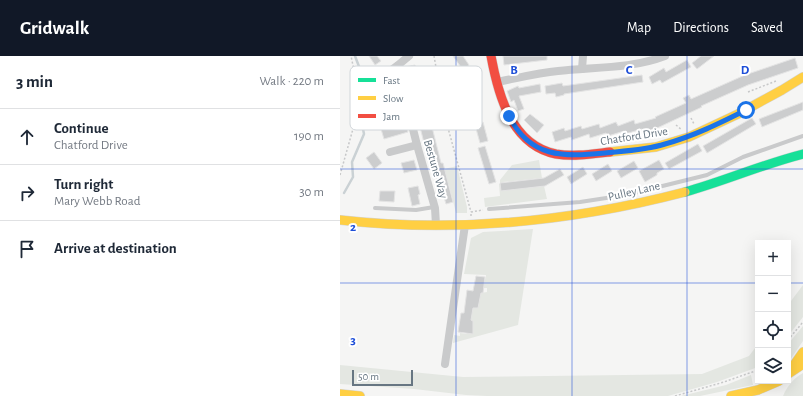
<!DOCTYPE html>
<html lang="en">
<head>
<meta charset="utf-8">
<style>
  :root { --surface:#fff; --page:#f2f2f3; --text:#1f2937; --muted:#747a83; --line:#e0e1e3; --accent:#111827 }
  body { margin:0; font-family:"Alegreya Sans",sans-serif; background:var(--page); color:var(--text) }
  .controls { position:absolute; right:12px; bottom:12px; display:grid; overflow:hidden; border-radius:0px; box-shadow:0 4px 16px #0002 }
  .controls button { width:36px; height:36px; display:grid; place-items:center; padding:0; border:0; border-bottom:1px solid var(--line); background:var(--surface); color:var(--text); font:20px sans-serif }
  .scale { position:absolute; left:12px; bottom:10px; width:61px; box-sizing:border-box; padding-left:4px; border:2px solid #677682; border-top:0; font-size:11px; line-height:14px; white-space:nowrap; color:#677682; -webkit-text-stroke:3px #fff; paint-order:stroke }
  .stop { position:absolute; width:12px; height:12px; margin:-9px; border:3px solid #1a73e8; border-radius:50%; background:#fff }
  .stop.end { background:#1a73e8; border-color:#fff; box-shadow:0 1px 4px #0008 }
  .list { margin:0; padding:0; list-style:none }
  h2 { display:flex; justify-content:space-between; align-items:center; height:52px; margin:0; padding:0 16px; font-size:17px }
  h2 small { font-size:13px; font-weight:400; color:var(--muted) }
  .list li { display:grid; grid-template-columns:26px 1fr auto; gap:12px; align-items:center; box-sizing:border-box; height:56px; padding:0 16px; border-top:1px solid var(--line) }
  .list b { display:block; font-size:15px; white-space:nowrap }
  .list p { margin:0; font-size:13px; white-space:nowrap; color:var(--muted) }
  .list em { font-size:13px; font-style:normal; color:var(--muted) }
  .icon { flex:none; width:22px; height:22px; fill:none; stroke:currentColor; stroke-width:2; stroke-linecap:round; stroke-linejoin:round }
  .map { position:relative; flex:none; width:463px; height:340px; overflow:hidden }
  header { display:flex; align-items:center; gap:24px; box-sizing:border-box; height:56px; padding:0 20px; background:var(--accent); color:#fff }
  header strong { font-size:19px }
  nav { display:flex; gap:22px; margin-inline-start:auto; font-size:14px }
  main { display:flex }
  aside { flex:1; background:var(--surface) }
  .map>svg:first-child { display:block }
  .green { fill:#e4e7e2 }
  .lines { fill:none; stroke-linecap:round; stroke-linejoin:round }
  .stream { stroke:#cad1d4; stroke-width:2.5 }
  .building { fill:#cccdce; stroke:#e4e4e4 }
  .fast-casing { stroke:#d2d3d3; stroke-width:10 }
  .slow-casing { stroke:#d2d3d3; stroke-width:10 }
  .jam-casing { stroke:#d2d3d3; stroke-width:10 }
  .path { stroke:#c7c8c9; stroke-width:1.5; stroke-dasharray:2 2; stroke-linecap:butt }
  .lane { stroke:#c9cacb; stroke-width:4 }
  .street { stroke:#c9cacb; stroke-width:8 }
  .fast { stroke:#16e098; stroke-width:9 }
  .slow { stroke:#ffcf43; stroke-width:9 }
  .jam { stroke:#f24e42; stroke-width:9 }
  .route { stroke:#1a73e8; stroke-width:5 }
  .grid { fill:none; stroke:#1d4ed8; stroke-width:1; stroke-opacity:0.55 }
  .labels { text-anchor:middle; stroke-width:4; stroke-linejoin:round; paint-order:stroke }
  .street-label { font-size:12px; fill:#677682; stroke:#fff }
  .key { fill:#fff; stroke:#d1d6da; stroke-width:1 }
  .key-label { font-size:11px; fill:#677682 }
  .grid-label { font-size:13px; text-anchor:middle; font-weight:bold; fill:#1d4ed8; stroke:#fff; stroke-width:4; stroke-linejoin:round; paint-order:stroke }
</style>
</head>
<body>
<header>
<strong>Gridwalk</strong>
<nav><a>Map</a><a>Directions</a><a>Saved</a></nav>
</header>
<main>
<aside>
<h2>3 min<small>Walk · 220 m</small></h2>
<ul class="list">
<li><svg class="icon" aria-label="ahead" viewBox="0 0 24 24"><path d="M12 20V5M6 11l6-6 6 6"/></svg><div><b>Continue</b><p>Chatford Drive</p></div><em>190 m</em></li>
<li><svg class="icon" aria-label="right" viewBox="0 0 24 24"><path d="M7 20v-9h11M14 6l5 5-5 5"/></svg><div><b>Turn right</b><p>Mary Webb Road</p></div><em>30 m</em></li>
<li><svg class="icon" aria-label="arrive" viewBox="0 0 24 24"><path d="M6 21V4h12l-3 4 3 4H6"/></svg><div><b>Arrive at destination</b></div></li>
</ul>
</aside>
<div class="map">
<svg width="463" height="340" viewBox="0 0 463 340">
  <rect width="100%" height="100%" fill="#f5f5f4"/>
  <g class="green">
    <path d="M199 104 202 122 163 126V128L160 129 161 135 204 130 207 143 145 151 144 142 160 140 159 128H160V124L172 109Z"/>
    <path d="M117 110 127 151V157H116L109 129H106L104 113Z"/>
    <path d="M193 173 178 269 113 287 114 279 120 280V277L127 278 131 273 133 274V265L130 264 133 252H138L141 237 147 236V232H141L144 229 146 219 124 218 131 182 143 176Z"/>
    <path d="M463 229V261L448 280V249Z"/>
    <path d="M463 270V285L448 307V288Z"/>
    <path d="M418 288V311L377 326 328 340H147L126 339 74 333 0 328V309L123 321 362 318 409 300Z"/>
    <path d="M463 317V340H443C447 330 454 322 463 317Z"/>
    <path d="M411 319 413 329 360 340H341L386 329Z"/>
  </g>
  <g class="lines">
    <path class="stream" d="M4 137 13 121 12 106 24 78 23 73 27 53 24 38 23 21 15 0"/>
  </g>
  <g class="building">
    <path d="M29 0H37L41 5 35 9Z"/>
    <path d="M113 0H123L129 9 123 14Z"/>
    <path d="M163 0H207V4L164 9Z"/>
    <path d="M361 0H374L357 13 352 7Z"/>
    <path d="M455 2 458 12 408 29 361 50 362 51 315 73 303 77 302 73 285 78 284 75 268 80 266 77 250 82 249 78 232 84 231 81 215 86 212 76 224 72 225 75 241 70 242 73 259 68 260 72 276 66 278 70 294 64 295 68 316 62 315 61 346 47 343 42 349 39 351 43 405 19Z"/>
    <path d="M347 4 351 11 322 27 320 24 312 28 309 21 324 12 326 16Z"/>
    <path d="M75 9 91 71H92L101 107H103L113 146 106 148 103 138 101 139 90 98 87 99 65 11Z"/>
    <path d="M302 19 303 26 224 38V39L216 41 215 37 206 38 205 30 222 27 223 30Z"/>
    <path d="M200 28 201 36 179 40 184 53 178 55 174 44 171 46 167 35 178 30 179 32Z"/>
    <path d="M463 46V54L422 71 419 63Z"/>
    <path d="M190 58 204 69 197 77 184 64Z"/>
    <path d="M412 62 416 68 367 97 363 90Z"/>
    <path d="M65 66 68 76 44 83 41 73Z"/>
    <path d="M143 66 148 85 140 87 135 69Z"/>
    <path d="M358 88 362 95 329 113 325 107Z"/>
    <path d="M145 90 156 126 149 128 138 92Z"/>
    <path d="M34 96 42 107 34 113 26 102Z"/>
    <path d="M74 104 77 114 64 117 61 107Z"/>
    <path d="M319 104 324 113 317 117V119L305 126 299 115Z"/>
    <path d="M294 105 298 112 281 122 277 115Z"/>
    <path d="M268 108 272 115 256 125 252 118Z"/>
    <path d="M243 111 247 118 231 128 227 121Z"/>
    <path d="M220 113 224 119 205 130 161 135 160 127 204 122Z"/>
    <path d="M78 130 80 138 78 139 80 148 72 150 68 132Z"/>
    <path d="M40 135H55L54 146 39 145Z"/>
    <path d="M136 220 145 221 143 237H141L138 252H133L131 264 133 265V278L118 276 121 257H124L127 234 133 235Z"/>
  </g>
  <g class="lines">
    <defs>
      <path id="fast" d="M345 136C385 125 423 108 463 98"/>
      <g id="slow">
        <path d="M270 96 316 91 349 81 398 58 442 34 463 21"/>
        <path d="M0 164C115 177 234 165 345 136"/>
        <path d="M449 316 463 296"/>
        <path d="M448 318 463 308"/>
        <path d="M0 338 20 340"/>
        <path d="M391 340 418 334 439 325"/>
      </g>
      <path id="jam" d="M151 0C158 38 171 89 216 98 234 101 252 98 270 96"/>
    </defs>
    <use href="#fast" class="fast-casing"/>
    <use href="#slow" class="slow-casing"/>
    <use href="#jam" class="jam-casing"/>
    <g class="path">
      <path d="M94 0 105 61 131 156"/>
      <path d="M408 36 436 25"/>
      <path d="M351 62 354 68"/>
      <path d="M336 69 342 74"/>
      <path d="M0 119 22 41 18 33 11 0"/>
      <path d="M131 160V156L143 154"/>
      <path d="M448 284 463 266"/>
      <path d="M335 340 384 326 418 314"/>
    </g>
    <g class="lane">
      <path d="M35 152 76 154 94 151"/>
      <path d="M149 153 240 146 286 139 367 119 403 101 463 80"/>
    </g>
    <g class="street">
      <path d="M69 0 57 10 77 89 95 152 96 169"/>
      <path d="M242 13 243 0"/>
      <path d="M44 19 57 10"/>
      <path d="M157 26C178 22 197 17 218 15 253 11 291 13 325 0"/>
      <path d="M50 96 77 89"/>
      <path d="M105 308 125 169"/>
    </g>
    <use href="#fast" class="fast"/>
    <use href="#slow" class="slow"/>
    <use href="#jam" class="jam"/>
  </g>
  <g class="lines">
    <path class="route" d="M169 60C190 102 223 101 265 97 285 95 306 94 325 88 354 80 380 67 406 54"/>
  </g>
  <path class="grid" d="M116 0V340M232 0V340M347 0V340M0 113H463M0 227H418M448 227H463"/>
  <g class="labels">
    <g class="street-label">
      <text transform="translate(294 80) rotate(-9)" y="4">Chatford Drive</text>
      <text transform="translate(96 113) rotate(74)" y="4">Bestune Way</text>
      <text transform="translate(294 135) rotate(-13)" y="4">Pulley Lane</text>
    </g>
  </g>
  <rect x="10" y="10" width="132" height="64" rx="6" class="key"/>
  <rect x="18" y="22" width="18" height="4" fill="#16e098"/>
  <rect x="18" y="40" width="18" height="4" fill="#ffcf43"/>
  <rect x="18" y="58" width="18" height="4" fill="#f24e42"/>
  <g class="key-label">
    <text x="43" y="28">Fast</text>
    <text x="43" y="46">Slow</text>
    <text x="43" y="64">Jam</text>
  </g>
  <g class="grid-label">
    <text x="174" y="18">B</text>
    <text x="289" y="18">C</text>
    <text x="405" y="18">D</text>
    <text x="13" y="175">2</text>
    <text x="13" y="288">3</text>
  </g>
</svg>
<div class="controls">
<button>+</button>
<button>−</button>
<button><svg class="icon" aria-label="locate" viewBox="0 0 24 24"><circle cx="12" cy="12" r="6"/><path d="M12 2v4M12 18v4M2 12h4M18 12h4"/></svg></button>
<button><svg class="icon" aria-label="layers" viewBox="0 0 24 24"><path d="M12 4l9 5-9 5-9-5zM3 14l9 5 9-5"/></svg></button>
</div>
<div class="scale">50 m</div>
<div class="stop" style="left:406px;top:54px"></div>
<div class="stop end" style="left:169px;top:60px"></div>
</div>
</main>
</body>
</html>
